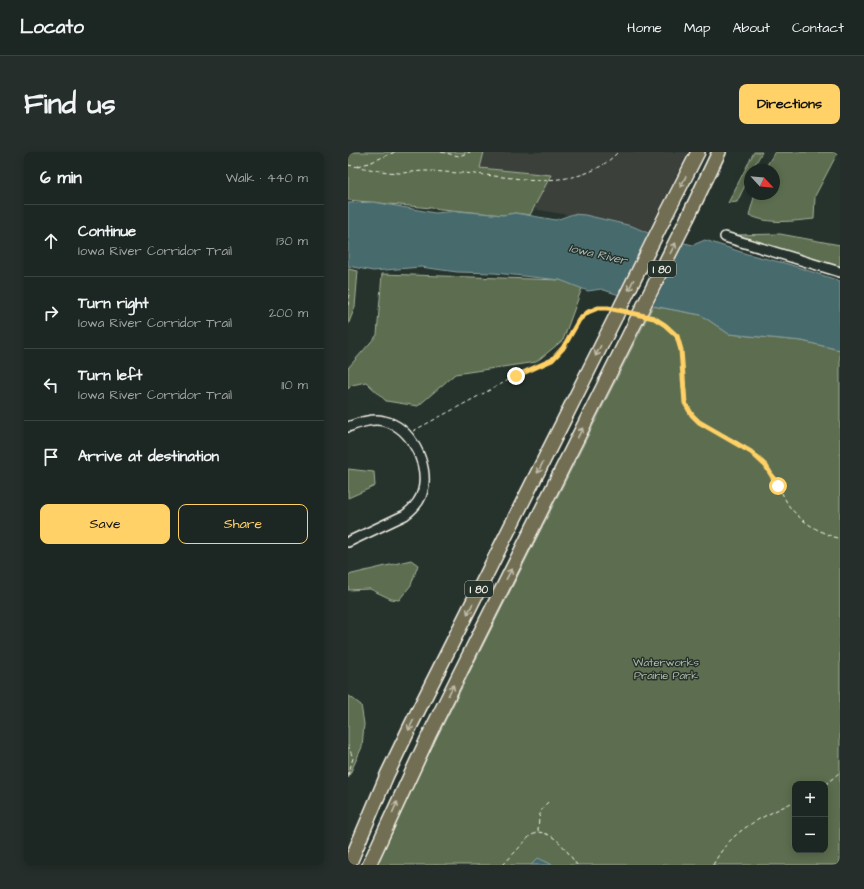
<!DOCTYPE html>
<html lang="en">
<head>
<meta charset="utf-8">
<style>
  :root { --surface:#1c2622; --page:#252e2a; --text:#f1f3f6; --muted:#a0a5a5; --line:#3a4340; --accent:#ffd166 }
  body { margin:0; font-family:"Architects Daughter",sans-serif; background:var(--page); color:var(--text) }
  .controls { position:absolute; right:12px; bottom:12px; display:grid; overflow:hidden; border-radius:8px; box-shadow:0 2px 10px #0003 }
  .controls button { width:36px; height:36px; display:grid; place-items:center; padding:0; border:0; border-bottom:1px solid var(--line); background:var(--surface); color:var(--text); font:20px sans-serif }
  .compass { position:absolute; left:396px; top:12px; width:36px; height:36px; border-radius:50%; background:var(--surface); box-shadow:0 2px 10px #0003; rotate:116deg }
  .stop { position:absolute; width:12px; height:12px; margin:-9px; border:3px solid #ffd166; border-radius:50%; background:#fff }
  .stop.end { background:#ffd166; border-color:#fff; box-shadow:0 1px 4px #0008 }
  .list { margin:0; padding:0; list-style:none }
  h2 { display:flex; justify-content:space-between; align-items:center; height:52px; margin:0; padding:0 16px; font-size:17px }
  h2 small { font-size:13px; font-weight:400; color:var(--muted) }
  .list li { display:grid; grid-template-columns:26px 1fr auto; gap:12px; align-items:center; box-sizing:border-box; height:72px; padding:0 16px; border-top:1px solid var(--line) }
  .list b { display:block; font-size:15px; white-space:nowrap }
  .list p { margin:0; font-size:13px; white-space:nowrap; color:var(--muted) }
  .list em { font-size:13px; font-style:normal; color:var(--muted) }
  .actions { display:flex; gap:8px; padding:12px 16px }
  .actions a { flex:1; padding:9px 0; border:1px solid var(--accent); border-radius:8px; text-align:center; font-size:14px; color:var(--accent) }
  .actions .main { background:var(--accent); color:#111 }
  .icon { flex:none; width:22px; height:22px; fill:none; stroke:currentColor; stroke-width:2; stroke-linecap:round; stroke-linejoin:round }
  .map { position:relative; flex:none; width:492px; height:713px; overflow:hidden; border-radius:8px }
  header { display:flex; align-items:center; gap:24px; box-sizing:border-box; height:56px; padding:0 20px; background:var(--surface); border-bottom:1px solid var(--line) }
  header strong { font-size:19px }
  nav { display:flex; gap:22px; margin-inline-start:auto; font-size:14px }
  .intro { display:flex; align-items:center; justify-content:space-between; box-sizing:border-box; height:96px; padding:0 24px }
  h1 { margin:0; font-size:28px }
  .button { padding:10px 18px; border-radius:8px; background:var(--accent); color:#111; font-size:14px; font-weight:700 }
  main { display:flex; gap:24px; padding:0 24px }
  aside { flex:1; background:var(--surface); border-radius:8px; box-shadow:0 2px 10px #0003 }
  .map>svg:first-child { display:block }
  .built { fill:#3b413a }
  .green { fill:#5c6e50; stroke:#a8b09c; fill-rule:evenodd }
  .water { fill:#476a6d; stroke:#8ca09e }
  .pier { fill:#26332d }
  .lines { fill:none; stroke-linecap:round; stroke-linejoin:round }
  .minor-casing { stroke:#f4f1e8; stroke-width:12 }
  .highway-casing { stroke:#f4f1e8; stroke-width:16 }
  .path { stroke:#f4f1e8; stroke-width:1; stroke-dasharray:4 3; stroke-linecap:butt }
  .minor { stroke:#26332d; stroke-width:9 }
  .highway { stroke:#726e52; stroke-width:13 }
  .highway-bridge-casing { stroke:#f4f1e8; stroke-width:16; stroke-linecap:butt }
  .highway-bridge { stroke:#726e52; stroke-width:13 }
  .oneway { stroke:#c0bdac }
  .route { stroke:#ffd166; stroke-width:5 }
  .labels { text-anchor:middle; stroke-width:3; stroke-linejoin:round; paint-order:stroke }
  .shield { fill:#26332d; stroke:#b6b8b0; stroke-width:1 }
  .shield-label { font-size:10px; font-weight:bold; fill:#f4f1e8 }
  .park-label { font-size:11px; fill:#b7bdab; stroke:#26332d }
  .water-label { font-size:12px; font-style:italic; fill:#afbbb7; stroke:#26332d }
</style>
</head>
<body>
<header>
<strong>Locato</strong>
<nav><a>Home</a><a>Map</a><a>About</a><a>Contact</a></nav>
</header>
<div class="intro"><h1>Find us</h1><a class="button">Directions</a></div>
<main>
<aside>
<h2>6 min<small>Walk · 440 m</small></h2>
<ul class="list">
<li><svg class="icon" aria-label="ahead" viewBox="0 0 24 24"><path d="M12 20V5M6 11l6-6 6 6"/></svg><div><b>Continue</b><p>Iowa River Corridor Trail</p></div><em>130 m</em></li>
<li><svg class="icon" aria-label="right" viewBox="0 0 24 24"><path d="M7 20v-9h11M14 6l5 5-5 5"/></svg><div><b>Turn right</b><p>Iowa River Corridor Trail</p></div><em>200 m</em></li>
<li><svg class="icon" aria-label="left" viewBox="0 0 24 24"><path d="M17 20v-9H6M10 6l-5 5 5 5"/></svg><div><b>Turn left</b><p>Iowa River Corridor Trail</p></div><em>110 m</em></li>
<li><svg class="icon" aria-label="arrive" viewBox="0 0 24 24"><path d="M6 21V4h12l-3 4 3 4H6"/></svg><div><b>Arrive at destination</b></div></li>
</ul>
<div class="actions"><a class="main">Save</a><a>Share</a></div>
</aside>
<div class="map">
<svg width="492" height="713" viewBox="0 0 492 713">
  <rect width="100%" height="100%" fill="#26332d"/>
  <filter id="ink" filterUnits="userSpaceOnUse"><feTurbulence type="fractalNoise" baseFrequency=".025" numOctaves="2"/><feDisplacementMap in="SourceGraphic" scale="8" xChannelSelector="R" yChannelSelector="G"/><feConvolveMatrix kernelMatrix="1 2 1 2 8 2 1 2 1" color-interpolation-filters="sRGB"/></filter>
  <g filter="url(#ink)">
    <path class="built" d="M0 0H340L300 80 284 74 64 36Z"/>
    <g class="green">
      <path d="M0 0H136L132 16 203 23 182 63 167 61 155 63 0 48Z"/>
      <path d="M406 0H414L404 18H402V23L389 50 380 51Z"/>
      <path d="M427 0H490L467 44 466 67C445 69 421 73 401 63L407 42H426V18H416Z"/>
      <path d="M432 82 492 93V116L388 87V83Z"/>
      <path d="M0 117 10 119 7 155 0 173Z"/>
      <path d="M34 122 213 128 234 136 215 188 188 210 107 222 70 254 38 249 18 230 4 233 0 237V216L29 183Z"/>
      <path d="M305 154 353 163 381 182 454 189 492 198V713H25ZM447 632H477V698H447Z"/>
      <path d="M0 317 26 320 27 334 0 346Z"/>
      <path d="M63 408 70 413 63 433 51 448 43 447 22 437 0 438V423Z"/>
      <path d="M0 543 13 553 16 572 14 595 0 626Z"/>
    </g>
    <g class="water">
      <path d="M26 50 87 61 109 59 155 63 167 61 208 68 225 62 237 63 284 74 307 84 345 93 357 88 399 102 440 112 492 129V198L454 189 381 182 353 163 305 154 253 137 240 139 212 128 147 121 109 120 73 115 25 119 0 114V51Z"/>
      <path d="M190 706 205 713H183Z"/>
    </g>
    <path class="pier" d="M301 79 337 89 304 156 268 146Z"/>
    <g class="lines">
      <defs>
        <g id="minor">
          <path d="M377 85 492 120"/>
          <path d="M0 275C11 271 24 266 36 269 63 275 81 312 75 338 73 348 65 357 57 363L0 390"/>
        </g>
        <g id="highway">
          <path d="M319 61 350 0"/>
          <path d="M340 65 371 0"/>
          <path d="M1 713 39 623 64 571 268 164"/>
          <path d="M21 713 82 581 288 169"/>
        </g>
      </defs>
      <use href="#minor" class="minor-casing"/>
      <use href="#highway" class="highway-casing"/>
      <g class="path">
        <path d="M93 0 111 4 122 0"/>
        <path d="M0 13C17 16 34 20 51 21 60 21 69 19 78 19 90 19 102 21 115 21 166 24 230 43 270 0"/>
        <path d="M10 14 21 11 47 0"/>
        <path d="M0 136 1 145 0 153"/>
        <path d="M300 165C345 175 329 218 337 250 339 258 345 265 351 270 373 282 402 294 418 314 428 326 433 341 441 354 454 371 473 381 492 387"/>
        <path d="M65 279 168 224 204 208 215 196 231 168 240 160 250 156H262"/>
        <path d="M0 593 5 606 0 624"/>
        <path d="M477 633 492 620"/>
        <path d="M190 679C191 667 190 660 200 650"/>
        <path d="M155 713 182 684 190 680C209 682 218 698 229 713"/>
        <path d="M365 713C384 676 412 667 447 649"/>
      </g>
      <use href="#minor" class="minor"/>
      <use href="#highway" class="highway"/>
      <defs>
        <g id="highway-bridge">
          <path d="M268 164 319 61"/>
          <path d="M288 169 340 65"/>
        </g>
      </defs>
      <use href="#highway-bridge" class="highway-bridge-casing"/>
      <use href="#highway-bridge" class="highway-bridge"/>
    </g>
    <defs><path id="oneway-shaft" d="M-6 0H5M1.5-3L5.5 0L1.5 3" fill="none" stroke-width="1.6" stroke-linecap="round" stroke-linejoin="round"/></defs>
    <g class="oneway">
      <use href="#oneway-shaft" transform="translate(335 30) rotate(117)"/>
      <use href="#oneway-shaft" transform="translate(325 96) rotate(-63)"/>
      <use href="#oneway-shaft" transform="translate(283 133) rotate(116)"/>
      <use href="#oneway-shaft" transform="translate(250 199) rotate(117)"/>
      <use href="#oneway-shaft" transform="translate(232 281) rotate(-63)"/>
      <use href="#oneway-shaft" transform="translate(192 316) rotate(117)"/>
      <use href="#oneway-shaft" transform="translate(161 422) rotate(-63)"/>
      <use href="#oneway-shaft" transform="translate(122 457) rotate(117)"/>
      <use href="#oneway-shaft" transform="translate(103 538) rotate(-64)"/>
      <use href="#oneway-shaft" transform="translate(63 573) rotate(116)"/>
      <use href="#oneway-shaft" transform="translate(47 655) rotate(-66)"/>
    </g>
  </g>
  <g class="lines" filter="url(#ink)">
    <path class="route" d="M168 224 204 208 215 196 231 168 240 160 250 156H260L306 166 317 173 329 184 333 198 337 251 344 263 351 270 403 300 418 314 430 334"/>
  </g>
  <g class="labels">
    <g class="shield">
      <rect x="300" y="109" width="28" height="16" rx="3"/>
      <rect x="117" y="429" width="28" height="16" rx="3"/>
    </g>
    <g class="shield-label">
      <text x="314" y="121">I 80</text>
      <text x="131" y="441">I 80</text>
    </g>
    <g class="park-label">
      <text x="318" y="514">Waterworks<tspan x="318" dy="13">Prairie Park</tspan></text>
    </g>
    <g class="water-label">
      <text transform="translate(250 102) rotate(13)" y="4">Iowa River</text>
    </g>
  </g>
</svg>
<div class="controls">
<button>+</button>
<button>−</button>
</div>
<svg class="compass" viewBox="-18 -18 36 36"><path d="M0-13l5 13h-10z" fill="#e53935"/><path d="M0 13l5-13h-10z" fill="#a0a5a5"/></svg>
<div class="stop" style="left:430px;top:334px"></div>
<div class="stop end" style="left:168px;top:224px"></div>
</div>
</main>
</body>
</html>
